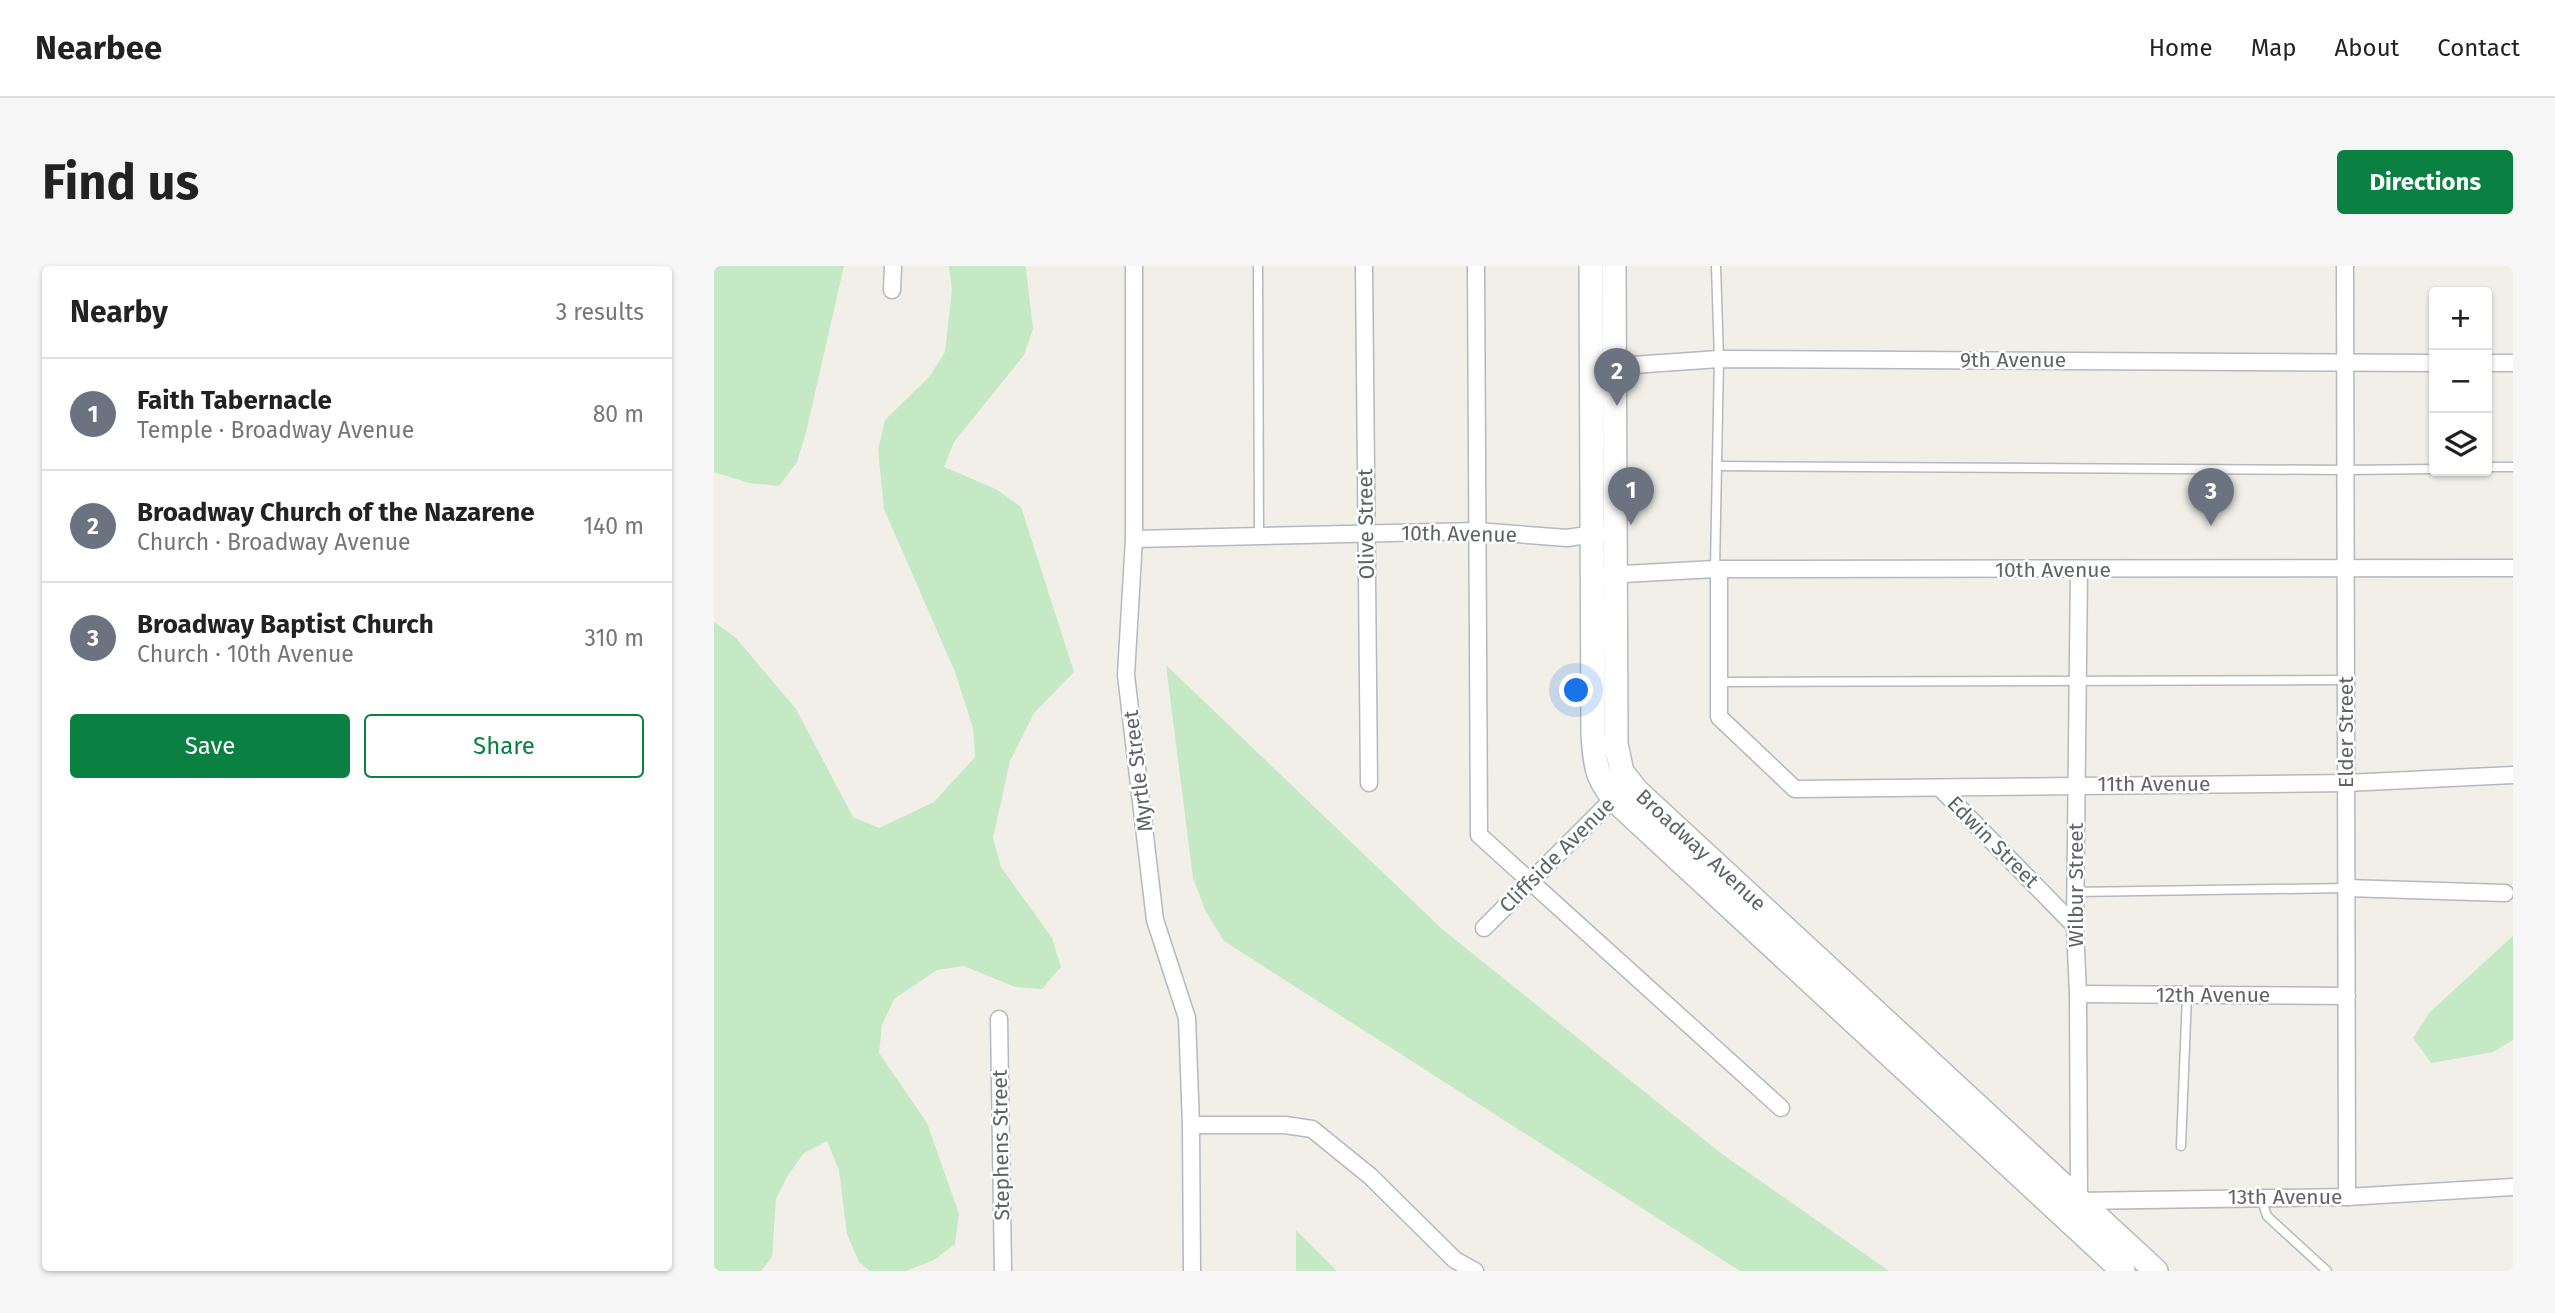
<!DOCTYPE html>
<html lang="en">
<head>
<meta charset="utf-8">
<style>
  :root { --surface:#fff; --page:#f6f6f6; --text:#222; --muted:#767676; --line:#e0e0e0; --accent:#0b8043 }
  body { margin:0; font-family:"Fira Sans",sans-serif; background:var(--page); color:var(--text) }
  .controls { position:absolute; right:21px; top:21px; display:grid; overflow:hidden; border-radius:7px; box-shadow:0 2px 5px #0004 }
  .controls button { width:63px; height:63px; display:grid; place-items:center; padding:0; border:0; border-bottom:2px solid var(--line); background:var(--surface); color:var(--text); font:35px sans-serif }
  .you { position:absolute; left:863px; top:425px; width:24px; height:24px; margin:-18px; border:5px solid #fff; border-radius:50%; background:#1a73e8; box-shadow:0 0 0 10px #1a73e833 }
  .badge { display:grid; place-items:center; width:46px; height:46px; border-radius:50%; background:var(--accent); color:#fff; font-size:23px; font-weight:700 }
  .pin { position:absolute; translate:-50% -58px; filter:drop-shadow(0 2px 4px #0008) }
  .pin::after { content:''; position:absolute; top:37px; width:24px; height:21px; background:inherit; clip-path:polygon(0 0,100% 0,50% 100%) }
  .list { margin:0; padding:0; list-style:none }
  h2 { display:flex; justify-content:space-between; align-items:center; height:91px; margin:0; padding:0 28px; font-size:30px }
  h2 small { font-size:23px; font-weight:400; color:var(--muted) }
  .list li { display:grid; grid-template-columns:46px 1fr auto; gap:21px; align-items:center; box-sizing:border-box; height:112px; padding:0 28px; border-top:2px solid var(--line) }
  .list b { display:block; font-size:26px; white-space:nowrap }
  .list p { margin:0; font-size:23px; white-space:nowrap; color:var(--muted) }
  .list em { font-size:23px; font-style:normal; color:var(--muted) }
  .actions { display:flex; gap:14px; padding:21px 28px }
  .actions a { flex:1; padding:16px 0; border:2px solid var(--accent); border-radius:7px; text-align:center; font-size:24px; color:var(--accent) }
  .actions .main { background:var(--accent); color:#fff }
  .icon { flex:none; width:38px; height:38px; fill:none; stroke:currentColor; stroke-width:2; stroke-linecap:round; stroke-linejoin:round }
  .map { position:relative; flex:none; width:1799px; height:1005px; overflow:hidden; border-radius:7px }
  header { display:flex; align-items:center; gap:42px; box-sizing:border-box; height:98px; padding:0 35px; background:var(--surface); border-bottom:2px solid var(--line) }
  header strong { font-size:33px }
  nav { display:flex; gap:38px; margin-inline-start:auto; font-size:24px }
  .intro { display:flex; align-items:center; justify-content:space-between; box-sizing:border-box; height:168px; padding:0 42px }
  h1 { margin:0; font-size:49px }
  .button { padding:18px 32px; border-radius:7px; background:var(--accent); color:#fff; font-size:24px; font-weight:700 }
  main { display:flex; gap:42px; padding:0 42px }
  aside { flex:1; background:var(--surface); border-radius:7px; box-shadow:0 2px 5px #0004 }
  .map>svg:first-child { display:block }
  .green { fill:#c5e8c5 }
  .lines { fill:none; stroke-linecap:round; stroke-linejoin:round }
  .service-casing { stroke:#b5b8bc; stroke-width:11 }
  .minor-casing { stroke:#b5b8bc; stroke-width:19 }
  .secondary-casing { stroke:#b6babf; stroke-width:26 }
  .service { stroke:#fff; stroke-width:8 }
  .minor { stroke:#fff; stroke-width:16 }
  .secondary { stroke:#fff; stroke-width:23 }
  .labels { text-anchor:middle; stroke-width:5; stroke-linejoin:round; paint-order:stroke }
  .street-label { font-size:21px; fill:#5f6368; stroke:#fff }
</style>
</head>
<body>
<header>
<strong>Nearbee</strong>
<nav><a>Home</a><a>Map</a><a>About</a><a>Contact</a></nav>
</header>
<div class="intro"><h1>Find us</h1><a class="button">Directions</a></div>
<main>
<aside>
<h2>Nearby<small>3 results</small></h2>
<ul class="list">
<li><span class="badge" style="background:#6b7280">1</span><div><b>Faith Tabernacle</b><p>Temple · Broadway Avenue</p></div><em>80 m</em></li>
<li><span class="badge" style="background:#6b7280">2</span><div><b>Broadway Church of the Nazarene</b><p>Church · Broadway Avenue</p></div><em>140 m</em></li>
<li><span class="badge" style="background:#6b7280">3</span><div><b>Broadway Baptist Church</b><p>Church · 10th Avenue</p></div><em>310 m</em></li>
</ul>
<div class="actions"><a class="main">Save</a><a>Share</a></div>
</aside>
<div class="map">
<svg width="1799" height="1005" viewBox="0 0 1799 1005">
  <rect width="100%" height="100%" fill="#f1efe8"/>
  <g class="green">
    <path d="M0 0H130L92 166 83 196 65 220 35 217 0 206Z"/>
    <path d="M235 0H311L312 4 319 63 310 89 240 176 230 201 282 223 307 241 360 406 320 447 296 495 279 572 287 601 338 672 347 701 328 723 301 721 250 700 223 704 180 733 168 759 165 787 213 857 245 948 241 978 220 994 192 1005H156L145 996 133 968 125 904 113 875 90 887 74 909 62 933 58 991 47 1005H0V356L22 372 82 443 139 551 165 562 220 536 261 491 259 462 241 406 170 243 164 184 171 154 216 110 231 86 238 24Z"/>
    <path d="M452 399 728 663 1008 888 1175 1005H1026L510 675 491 644 479 612Z"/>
    <path d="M1799 670V774L1779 786 1717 797 1699 772 1716 746Z"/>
    <path d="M582 964 621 1003 622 1005H582Z"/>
  </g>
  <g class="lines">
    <defs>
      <g id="service">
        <path d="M544 0 545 270"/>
        <path d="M1003 200 1631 204 1720 203"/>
        <path d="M1773 201H1799"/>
        <path d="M1001 303 1005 93 1002 0"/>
        <path d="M1005 416 1631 414"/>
        <path d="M1361 626 1632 622"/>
        <path d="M1467 880 1473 729"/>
        <path d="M1547 931 1553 950 1613 1005"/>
      </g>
      <g id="minor">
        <path d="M420 0V273L412 409 441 654 473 752 477 859 478 1005"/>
        <path d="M650 0 655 517"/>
        <path d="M762 0 765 569 1067 842"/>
        <path d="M1631 0 1633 931"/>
        <path d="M178 24 179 0"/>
        <path d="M1773 97H1799"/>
        <path d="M890 101 1005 93 1720 97"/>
        <path d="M420 273 763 265 853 272 886 267"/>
        <path d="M1005 304V451L1081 523 1632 517 1799 509"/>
        <path d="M891 309 1001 303 1799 302"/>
        <path d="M1226 522 1361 660"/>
        <path d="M1632 622 1791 627"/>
        <path d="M770 662 907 525"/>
        <path d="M1364 728 1633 730"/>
        <path d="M285 753 289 1005"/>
        <path d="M477 859H571L598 863 656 910 741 994 761 1005"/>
        <path d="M1365 933 1364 728 1361 660 1365 304"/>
        <path d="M1363 935 1633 931 1799 921"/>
      </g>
      <g id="secondary">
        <path d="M877 0 879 467C881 503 883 517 910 543L1409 1005"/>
        <path id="s1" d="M900 0 902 478 908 506 923 525 1442 1005"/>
      </g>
    </defs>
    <use href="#service" class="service-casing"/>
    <use href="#minor" class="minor-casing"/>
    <use href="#secondary" class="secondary-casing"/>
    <use href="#service" class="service"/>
    <use href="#minor" class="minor"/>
    <use href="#secondary" class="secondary"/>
  </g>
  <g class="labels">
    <g class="street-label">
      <text x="1299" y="101">9th Avenue</text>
      <text transform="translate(652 258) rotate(-91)" y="7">Olive Street</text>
      <text transform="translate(745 268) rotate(1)" y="7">10th Avenue</text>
      <text x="1339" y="311">10th Avenue</text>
      <text transform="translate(1632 466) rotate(-90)" y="7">Elder Street</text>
      <text transform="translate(424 505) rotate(-97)" y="7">Myrtle Street</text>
      <text x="1440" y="525">11th Avenue</text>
      <text transform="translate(1279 576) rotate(45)" y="7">Edwin Street</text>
      <text dy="7" stroke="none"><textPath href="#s1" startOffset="618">Broadway Avenue</textPath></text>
      <text transform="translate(843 589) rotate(-45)" y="7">Cliffside Avenue</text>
      <text transform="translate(1362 619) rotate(-90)" y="7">Wilbur Street</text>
      <text x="1499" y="736">12th Avenue</text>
      <text transform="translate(287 879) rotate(-91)" y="7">Stephens Street</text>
      <text x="1571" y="938">13th Avenue</text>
    </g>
  </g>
</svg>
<div class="controls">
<button>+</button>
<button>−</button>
<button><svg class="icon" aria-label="layers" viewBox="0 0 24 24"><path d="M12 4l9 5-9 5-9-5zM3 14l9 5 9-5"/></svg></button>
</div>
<div class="you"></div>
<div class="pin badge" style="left:917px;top:259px;background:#6b7280">1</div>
<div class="pin badge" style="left:903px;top:140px;background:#6b7280">2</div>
<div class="pin badge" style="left:1497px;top:260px;background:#6b7280">3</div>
</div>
</main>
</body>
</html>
